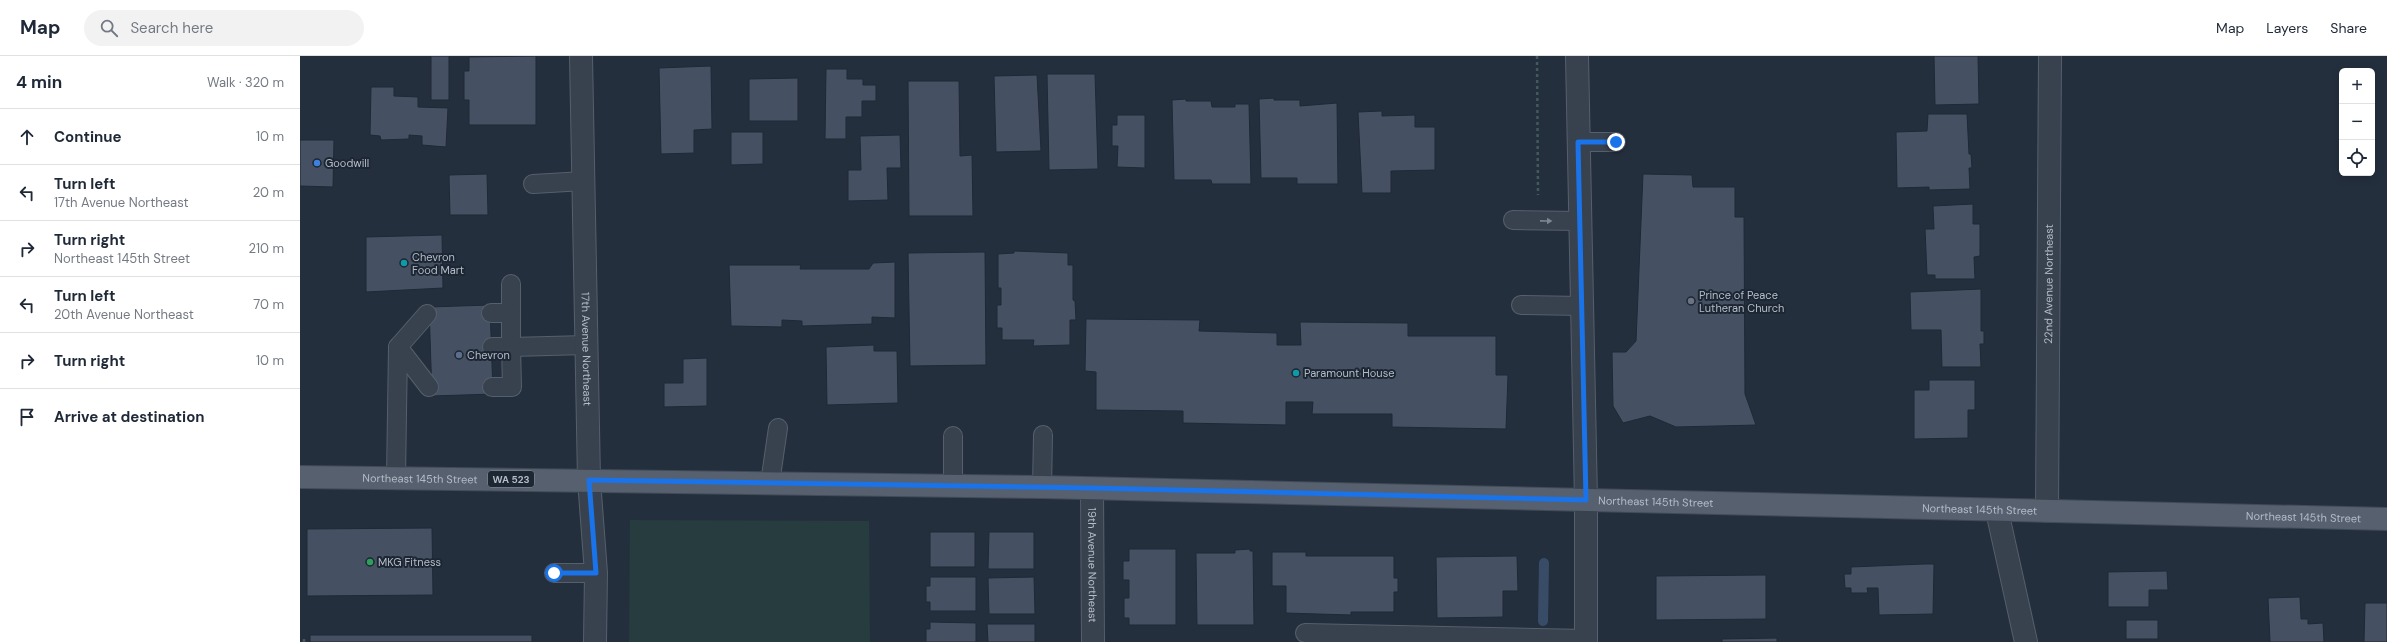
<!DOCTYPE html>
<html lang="en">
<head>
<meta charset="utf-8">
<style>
  :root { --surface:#fff; --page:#f2f2f3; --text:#1f2937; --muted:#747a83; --line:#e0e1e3 }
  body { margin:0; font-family:"DM Sans",sans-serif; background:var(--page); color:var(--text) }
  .controls { position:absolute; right:12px; top:12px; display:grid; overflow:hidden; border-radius:6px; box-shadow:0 2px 10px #0003 }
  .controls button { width:36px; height:36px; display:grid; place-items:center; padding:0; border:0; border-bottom:1px solid var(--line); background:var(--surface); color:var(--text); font:20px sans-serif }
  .stop { position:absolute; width:12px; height:12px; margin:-9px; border:3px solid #1a73e8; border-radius:50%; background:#fff }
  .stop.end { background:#1a73e8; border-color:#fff; box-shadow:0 1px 4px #0008 }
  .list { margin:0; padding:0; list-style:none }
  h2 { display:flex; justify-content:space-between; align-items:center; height:52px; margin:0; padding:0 16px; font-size:17px }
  h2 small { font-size:13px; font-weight:400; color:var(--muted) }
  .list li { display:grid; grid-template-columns:26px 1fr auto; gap:12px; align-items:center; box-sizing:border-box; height:56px; padding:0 16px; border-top:1px solid var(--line) }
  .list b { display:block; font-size:15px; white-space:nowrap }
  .list p { margin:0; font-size:13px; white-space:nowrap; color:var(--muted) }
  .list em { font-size:13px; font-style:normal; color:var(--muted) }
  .icon { flex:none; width:22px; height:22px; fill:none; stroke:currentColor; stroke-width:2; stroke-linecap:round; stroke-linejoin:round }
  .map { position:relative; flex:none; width:2087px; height:586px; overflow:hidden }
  header { display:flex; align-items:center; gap:24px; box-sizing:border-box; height:56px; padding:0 20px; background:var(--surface); border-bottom:1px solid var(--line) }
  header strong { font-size:19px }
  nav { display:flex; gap:22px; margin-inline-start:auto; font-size:14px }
  .search { width:280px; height:36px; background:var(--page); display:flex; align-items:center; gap:10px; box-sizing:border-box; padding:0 14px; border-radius:22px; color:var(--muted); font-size:15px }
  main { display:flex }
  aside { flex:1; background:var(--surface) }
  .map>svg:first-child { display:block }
  .green { fill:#263c3f }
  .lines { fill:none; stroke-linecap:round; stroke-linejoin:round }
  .stream { stroke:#394c67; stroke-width:10 }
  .building { fill:#455162; stroke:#1f2835 }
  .service-casing { stroke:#565f6c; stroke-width:20 }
  .minor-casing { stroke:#565f6c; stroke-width:24 }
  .primary-casing { stroke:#414a57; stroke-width:24 }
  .path { stroke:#44595c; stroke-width:2.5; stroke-dasharray:3 3; stroke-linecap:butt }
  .service { stroke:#38414e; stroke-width:18 }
  .minor { stroke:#38414e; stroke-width:22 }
  .primary { stroke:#56606e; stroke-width:22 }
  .oneway { fill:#7c8592 }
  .route { stroke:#1a73e8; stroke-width:5 }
  .shop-dot { fill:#3f7fe0; stroke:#1d2633; stroke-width:1.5 }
  .culture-dot { fill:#0f9aa8; stroke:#1d2633; stroke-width:1.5 }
  .worship-dot { fill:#6b7280; stroke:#1d2633; stroke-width:1.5 }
  .service-dot { fill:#5c6f8a; stroke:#1d2633; stroke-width:1.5 }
  .leisure-dot { fill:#2e9e5b; stroke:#1d2633; stroke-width:1.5 }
  .labels { text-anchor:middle; stroke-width:4; stroke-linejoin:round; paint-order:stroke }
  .shield { fill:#1d2633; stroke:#878f9c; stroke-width:1 }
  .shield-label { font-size:10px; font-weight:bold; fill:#b4bcc9 }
  .poi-label { font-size:11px; fill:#b4bcc9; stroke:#1d2633; text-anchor:start }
  .street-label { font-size:11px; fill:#b4bcc9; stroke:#1d2633 }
</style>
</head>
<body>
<header>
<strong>Map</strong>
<div class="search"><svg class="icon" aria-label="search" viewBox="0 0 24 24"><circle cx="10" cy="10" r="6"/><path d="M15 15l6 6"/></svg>Search here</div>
<nav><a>Map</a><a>Layers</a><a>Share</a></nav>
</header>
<main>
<aside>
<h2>4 min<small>Walk · 320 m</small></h2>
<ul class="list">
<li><svg class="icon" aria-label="ahead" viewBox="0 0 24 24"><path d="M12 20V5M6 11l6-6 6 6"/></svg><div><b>Continue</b></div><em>10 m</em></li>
<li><svg class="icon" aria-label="left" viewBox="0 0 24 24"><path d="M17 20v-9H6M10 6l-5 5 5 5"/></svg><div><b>Turn left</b><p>17th Avenue Northeast</p></div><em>20 m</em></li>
<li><svg class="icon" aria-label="right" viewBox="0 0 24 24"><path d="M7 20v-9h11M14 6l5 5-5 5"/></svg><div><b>Turn right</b><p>Northeast 145th Street</p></div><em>210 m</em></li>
<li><svg class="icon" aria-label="left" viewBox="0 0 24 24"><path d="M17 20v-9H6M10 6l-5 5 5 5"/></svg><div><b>Turn left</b><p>20th Avenue Northeast</p></div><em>70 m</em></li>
<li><svg class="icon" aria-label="right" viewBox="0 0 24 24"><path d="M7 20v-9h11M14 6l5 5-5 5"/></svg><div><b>Turn right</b></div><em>10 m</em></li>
<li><svg class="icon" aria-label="arrive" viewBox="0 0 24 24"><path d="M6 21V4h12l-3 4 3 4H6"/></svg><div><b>Arrive at destination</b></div></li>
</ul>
</aside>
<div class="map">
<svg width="2087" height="586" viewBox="0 0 2087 586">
  <rect width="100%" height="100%" fill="#242f3e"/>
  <path class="green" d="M330 464 569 465 570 586H329Z"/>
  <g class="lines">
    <path class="stream" d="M1243 565 1244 507"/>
  </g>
  <g class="building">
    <rect x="131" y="0" width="18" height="44"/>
    <path d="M236 0V69H169V44H164V15H169V1Z"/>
    <path d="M1634 0H1678L1679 48 1635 49Z"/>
    <path d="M411 10 412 73 394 74V97L361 98 359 12Z"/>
    <path d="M526 13H547V23H563V29H576V45H562V61H546V83H525Z"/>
    <path d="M747 18H795L798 113 749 114Z"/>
    <path d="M737 19 741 95 696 96 694 20Z"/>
    <path d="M498 22V65H449V23Z"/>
    <path d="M608 25H659L660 100 672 99 673 160H609Z"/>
    <path d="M71 31H94V40L118 41V51L148 52 146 91 122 89V80L109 79V83L81 84 80 80 70 79Z"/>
    <path d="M974 42V44H1000V50L1037 47 1038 128H997V122H961L959 43Z"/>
    <path d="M886 43V45H911L912 51H935V48H949L951 128H912L911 124H874L872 44Z"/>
    <path d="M1082 55V60L1115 59V71H1135V114L1091 115V137H1062L1058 56Z"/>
    <path d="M1628 58H1667L1669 98H1671L1672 112H1669L1670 133 1629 134V131L1597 132 1596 76 1627 75Z"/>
    <path d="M817 59H845V112L817 111 818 90H812V69H817Z"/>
    <path d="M431 76H463V108L431 109Z"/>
    <path d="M600 79 601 112H587L588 144 548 145V114H561L560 80Z"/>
    <path d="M0 84H34L33 131 0 130Z"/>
    <path d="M187 118 188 159H150L149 119Z"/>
    <path d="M1343 118 1392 119 1393 131H1435V161H1444L1445 338 1456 369 1376 371 1350 360 1323 367 1313 350 1312 296H1326L1336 285Z"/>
    <path d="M1673 148V168H1680V200L1674 201 1675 223H1635V219H1627L1625 173H1634L1633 150Z"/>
    <path d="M142 179 143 232 66 236V181Z"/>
    <path d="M714 195 768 197V209H773V244L775 245 776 264H770V289L733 290 734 284H702V272H697V249H701V232H698V198L714 197Z"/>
    <path d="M685 196 686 309 610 310 608 197Z"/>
    <path d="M595 206V262L572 261V268L502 270V265L482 264V271L431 270 429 209H501L500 213H569L573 207Z"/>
    <path d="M1681 233V275H1684V288H1680L1681 311H1642L1641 274H1611L1610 236Z"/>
    <path d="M190 249 193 338 132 340 129 251Z"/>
    <path d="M786 263 900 264 899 275 977 277V289H1001L1000 266 1108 267V280H1196V319H1208L1206 373 1092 371V358H1012L1013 346H986V369L883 367V355L796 354V316L785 315Z"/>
    <path d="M574 289V295H597L598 347 527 349 526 291Z"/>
    <path d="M407 302V350L364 351V327H383V303Z"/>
    <path d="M1629 324H1675V354H1668V382L1614 383V334H1629Z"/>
    <path d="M132 472 133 539 7 540V473Z"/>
    <rect x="630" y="476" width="45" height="35"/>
    <path d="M689 476H734V513H688Z"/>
    <path d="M829 493H876V569H829V562H824V542H829V524H823V505H829Z"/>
    <path d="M950 493V495H953L954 569H897L896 497H935V494Z"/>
    <path d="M972 496H1006V500H1094V522H1098V536H1094V556H1051V559L986 557V530H972Z"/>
    <path d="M1217 500 1218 535H1203V561L1137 562 1136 501Z"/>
    <path d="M1624 508H1634L1633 558 1579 559 1578 532H1567L1568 537H1551V532H1545L1544 518H1551V511Z"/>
    <path d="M1867 515 1868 534H1849V551H1808V516Z"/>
    <path d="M1466 519V563L1356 564V520Z"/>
    <path d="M630 521H676V555H630V546H626V530H630Z"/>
    <path d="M734 521 735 558H689L688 522Z"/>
    <path d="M2000 541 2001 563H2008V568L2023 567 2024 586H1970L1968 542Z"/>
    <path d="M2065 547H2087V586H2064Z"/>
    <rect x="1826" y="564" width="32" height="19"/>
    <path d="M630 566 676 567V586H626V573H630Z"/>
    <path d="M687 568H735V586H688Z"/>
    <rect x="10" y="579" width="222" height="7"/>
    <path d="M1477 582V586H1422V583Z"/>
  </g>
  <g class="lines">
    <defs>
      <g id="service">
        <path d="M1278 86H1316"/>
        <path d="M233 128 284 125"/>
        <path d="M1213 164 1280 165"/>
        <path d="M211 228V291L286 289"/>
        <path d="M1221 249 1282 250"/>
        <path d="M191 257H211"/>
        <path d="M98 291 129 331"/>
        <path d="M192 291H211L212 331H192"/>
        <path d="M96 422 98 291 127 258"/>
        <path d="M470 427 478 372"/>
        <path d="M653 430V380"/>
        <path d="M742 431 743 379"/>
        <path d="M254 517H296"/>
        <path d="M1005 577 1286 583"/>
      </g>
      <g id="minor">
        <path id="s1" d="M281 0 289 424 296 517 295 586"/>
        <path d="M1277 0 1286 444V586"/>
        <path id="s2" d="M792 433 793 586"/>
        <path d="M1697 455 1726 586"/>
        <path id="s3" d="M1747 455 1750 0"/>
      </g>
      <g id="primary">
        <path id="s4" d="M0 421 742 431 2087 463"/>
      </g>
    </defs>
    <use href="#service" class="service-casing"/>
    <use href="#minor" class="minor-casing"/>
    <use href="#primary" class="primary-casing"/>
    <g class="path">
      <path d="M1237 0 1238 139"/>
      <path d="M4 586V580"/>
    </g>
    <use href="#service" class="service"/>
    <use href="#minor" class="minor"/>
    <use href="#primary" class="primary"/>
  </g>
  <defs><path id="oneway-solid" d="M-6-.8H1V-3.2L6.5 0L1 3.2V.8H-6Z"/></defs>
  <use class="oneway" href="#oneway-solid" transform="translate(1246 165) rotate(1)"/>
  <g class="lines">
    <path class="route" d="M254 517H296L289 424 792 432 1286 444 1278 86H1316"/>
  </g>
  <circle class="shop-dot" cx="17" cy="107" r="4"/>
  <g class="culture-dot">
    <circle cx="104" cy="207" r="4"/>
    <circle cx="996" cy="317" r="4"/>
  </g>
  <circle class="worship-dot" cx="1391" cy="245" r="4"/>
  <circle class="service-dot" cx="159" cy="299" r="4"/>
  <circle class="leisure-dot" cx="70" cy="506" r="4"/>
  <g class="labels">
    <rect class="shield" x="188" y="415" width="46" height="16" rx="3"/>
    <g class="shield-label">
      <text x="211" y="427">WA 523</text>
    </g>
    <g class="poi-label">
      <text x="25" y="111">Goodwill</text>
      <text x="112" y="205">Chevron<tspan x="112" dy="13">Food Mart</tspan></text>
      <text x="1399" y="243">Prince of Peace<tspan x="1399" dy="13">Lutheran Church</tspan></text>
      <text x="167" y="303">Chevron</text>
      <text x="1004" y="321">Paramount House</text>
      <text x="78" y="510">MKG Fitness</text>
    </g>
    <g class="street-label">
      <text dy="4" stroke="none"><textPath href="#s3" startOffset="227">22nd Avenue Northeast</textPath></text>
      <text dy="4" stroke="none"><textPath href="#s1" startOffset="293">17th Avenue Northeast</textPath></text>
      <text dy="4" stroke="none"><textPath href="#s4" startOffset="120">Northeast 145th Street</textPath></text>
      <text dy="4" stroke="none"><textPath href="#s4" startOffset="1356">Northeast 145th Street</textPath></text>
      <text dy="4" stroke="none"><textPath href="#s4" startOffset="1680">Northeast 145th Street</textPath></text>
      <text dy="4" stroke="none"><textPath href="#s4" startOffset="2004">Northeast 145th Street</textPath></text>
      <text dy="4" stroke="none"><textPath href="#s2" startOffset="76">19th Avenue Northeast</textPath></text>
    </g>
  </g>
</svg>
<div class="controls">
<button>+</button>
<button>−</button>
<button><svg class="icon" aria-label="locate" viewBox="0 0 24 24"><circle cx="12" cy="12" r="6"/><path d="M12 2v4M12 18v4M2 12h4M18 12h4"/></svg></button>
</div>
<div class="stop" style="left:254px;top:517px"></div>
<div class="stop end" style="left:1316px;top:86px"></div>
</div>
</main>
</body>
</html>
